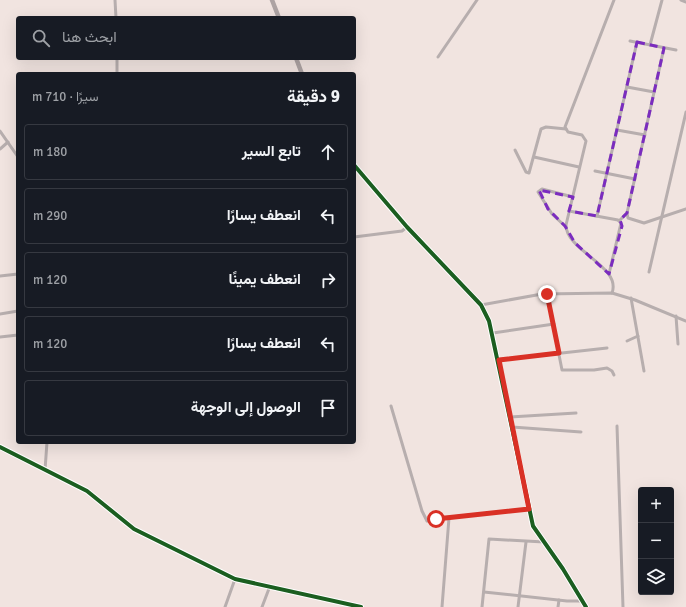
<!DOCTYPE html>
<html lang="ar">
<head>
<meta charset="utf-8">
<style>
  :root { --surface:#171b24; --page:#242831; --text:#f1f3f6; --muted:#9ea1a6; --line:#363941 }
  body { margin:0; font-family:Signika,Vazirmatn,sans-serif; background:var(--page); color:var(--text); direction:rtl }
  .controls { position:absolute; right:12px; bottom:12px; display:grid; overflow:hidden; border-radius:4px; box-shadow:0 4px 16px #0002 }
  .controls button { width:36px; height:36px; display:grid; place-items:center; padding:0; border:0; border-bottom:1px solid var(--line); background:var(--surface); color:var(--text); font:20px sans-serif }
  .stop { position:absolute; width:12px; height:12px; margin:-9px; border:3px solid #d93025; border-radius:50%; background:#fff }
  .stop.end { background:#d93025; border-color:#fff; box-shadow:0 1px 4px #0008 }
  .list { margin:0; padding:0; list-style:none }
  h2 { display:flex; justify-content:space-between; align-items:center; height:52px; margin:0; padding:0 16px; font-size:17px }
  h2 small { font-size:13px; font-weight:400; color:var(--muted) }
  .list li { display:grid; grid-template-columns:26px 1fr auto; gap:12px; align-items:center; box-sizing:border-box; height:56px; margin:0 8px 8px; padding:0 8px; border:1px solid var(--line); border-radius:4px }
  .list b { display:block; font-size:15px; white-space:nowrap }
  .list em { font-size:13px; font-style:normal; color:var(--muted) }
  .icon { flex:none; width:22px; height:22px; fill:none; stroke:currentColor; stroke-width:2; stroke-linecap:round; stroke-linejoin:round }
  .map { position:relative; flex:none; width:686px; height:607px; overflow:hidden; direction:ltr }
  .search { position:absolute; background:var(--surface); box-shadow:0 4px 16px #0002; left:16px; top:16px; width:340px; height:44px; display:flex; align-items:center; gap:10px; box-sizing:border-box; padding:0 14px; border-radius:4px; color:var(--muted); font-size:15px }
  .panel { position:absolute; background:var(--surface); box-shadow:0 4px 16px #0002; left:16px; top:72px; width:340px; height:372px; border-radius:4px; direction:rtl }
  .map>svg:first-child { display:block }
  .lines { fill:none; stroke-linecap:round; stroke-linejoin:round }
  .street { stroke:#b7aeae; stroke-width:3 }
  .secondary { stroke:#ada3a3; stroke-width:4.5 }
  .cycleway-casing { stroke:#fff; stroke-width:6 }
  .cycleway { stroke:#1b5e20; stroke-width:4 }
  .route { stroke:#d93025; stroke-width:5 }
  .marked { fill:none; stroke:#7b2cbf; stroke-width:3; stroke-dasharray:8 5; stroke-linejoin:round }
</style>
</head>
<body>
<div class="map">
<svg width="686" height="607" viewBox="0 0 686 607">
  <rect width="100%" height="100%" fill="#f1e4e0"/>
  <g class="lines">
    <g class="street">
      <path d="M115 0 116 18"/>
      <path d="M681 0 686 2"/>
      <path d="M630 41 676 50"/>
      <path d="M650 45 662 0"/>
      <path d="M438 57 477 0"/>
      <path d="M117 58V73"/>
      <path d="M627 87 654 92"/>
      <path d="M617 130 645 135"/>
      <path d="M0 131 18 157"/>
      <path d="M0 149 8 142"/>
      <path d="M515 150 526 172 529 173 541 129 546 127 566 129"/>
      <path d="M534 157 579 167"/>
      <path d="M595 171 635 179"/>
      <path d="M569 211 618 220 621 223 609 274"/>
      <path d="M627 213 664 48"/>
      <path d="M597 216 637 42"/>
      <path d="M619 221 627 213 628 218 644 223 686 209"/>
      <path d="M566 227 552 214 538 192 542 189 573 197"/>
      <path d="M354 237 402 231 407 227"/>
      <path d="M649 272 686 112"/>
      <path d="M0 276 18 274"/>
      <path d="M612 293C622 266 566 251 566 225L586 141 582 135 568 132 565 127 614 0"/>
      <path d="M547 294 562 370H594L607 368 612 371 614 375"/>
      <path d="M631 298 644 371"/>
      <path d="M481 305 542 294 612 293 635 300 686 321"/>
      <path d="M0 314 18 311"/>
      <path d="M676 316 678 344"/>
      <path d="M493 333 554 324"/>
      <path d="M0 337 18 335"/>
      <path d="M627 341 638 336"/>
      <path d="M499 360 607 348"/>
      <path d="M391 406 422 511 427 521 440 518 529 509"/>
      <path d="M510 417 576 413"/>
      <path d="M617 426 623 607"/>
      <path d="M512 427 581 432"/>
      <path d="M45 470 47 442"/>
      <path d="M484 592 567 601H582"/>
      <path d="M225 607 235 579"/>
      <path d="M262 607 270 586"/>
      <path d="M442 607 449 518"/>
      <path d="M482 607 489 539 544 542"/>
      <path d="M518 607 526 542"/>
      <path d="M558 607 559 600"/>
    </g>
    <g class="secondary">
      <path d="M272 0 279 18"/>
      <path d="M296 58 302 74"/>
      <path d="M354 165 407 227 481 305 489 321 533 526 563 569 586 607"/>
      <path d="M0 447 87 491 134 529 235 579 361 607"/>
    </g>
    <defs>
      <g id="cycleway">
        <path d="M354 165 407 227 481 305 489 321 533 526 563 569 586 607"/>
        <path d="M0 447 87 491 134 529 235 579 361 607"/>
      </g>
    </defs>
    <use href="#cycleway" class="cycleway-casing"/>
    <use href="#cycleway" class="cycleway"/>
  </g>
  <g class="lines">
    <path class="route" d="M436 519 529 509 499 360 559 353 547 294"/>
  </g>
  <path class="marked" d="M637 42 664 48 627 213 620 220 622 226 609 274 575 243 565 226 548 209 539 190 573 197 569 211 597 216Z"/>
</svg>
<div class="controls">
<button>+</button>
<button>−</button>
<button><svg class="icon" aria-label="layers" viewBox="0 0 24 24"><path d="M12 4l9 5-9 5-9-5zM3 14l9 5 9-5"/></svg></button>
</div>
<div class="stop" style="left:436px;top:519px"></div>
<div class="stop end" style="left:547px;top:294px"></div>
<div class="search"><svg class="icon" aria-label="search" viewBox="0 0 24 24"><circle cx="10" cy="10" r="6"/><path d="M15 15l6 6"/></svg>ابحث هنا</div>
<section class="panel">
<h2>9 دقيقة<small>سيرًا · 710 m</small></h2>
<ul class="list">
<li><svg class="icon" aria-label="ahead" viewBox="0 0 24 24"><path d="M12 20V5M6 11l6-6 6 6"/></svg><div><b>تابع السير</b></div><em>180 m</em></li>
<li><svg class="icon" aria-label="left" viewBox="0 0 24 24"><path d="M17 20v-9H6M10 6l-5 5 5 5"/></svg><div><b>انعطف يسارًا</b></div><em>290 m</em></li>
<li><svg class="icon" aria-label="right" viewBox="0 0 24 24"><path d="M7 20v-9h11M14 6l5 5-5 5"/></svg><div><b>انعطف يمينًا</b></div><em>120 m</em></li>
<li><svg class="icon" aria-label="left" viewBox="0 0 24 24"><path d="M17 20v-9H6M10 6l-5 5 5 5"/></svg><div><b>انعطف يسارًا</b></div><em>120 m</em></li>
<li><svg class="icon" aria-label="arrive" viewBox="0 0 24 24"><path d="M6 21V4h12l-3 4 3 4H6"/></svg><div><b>الوصول إلى الوجهة</b></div></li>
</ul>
</section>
</div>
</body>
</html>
